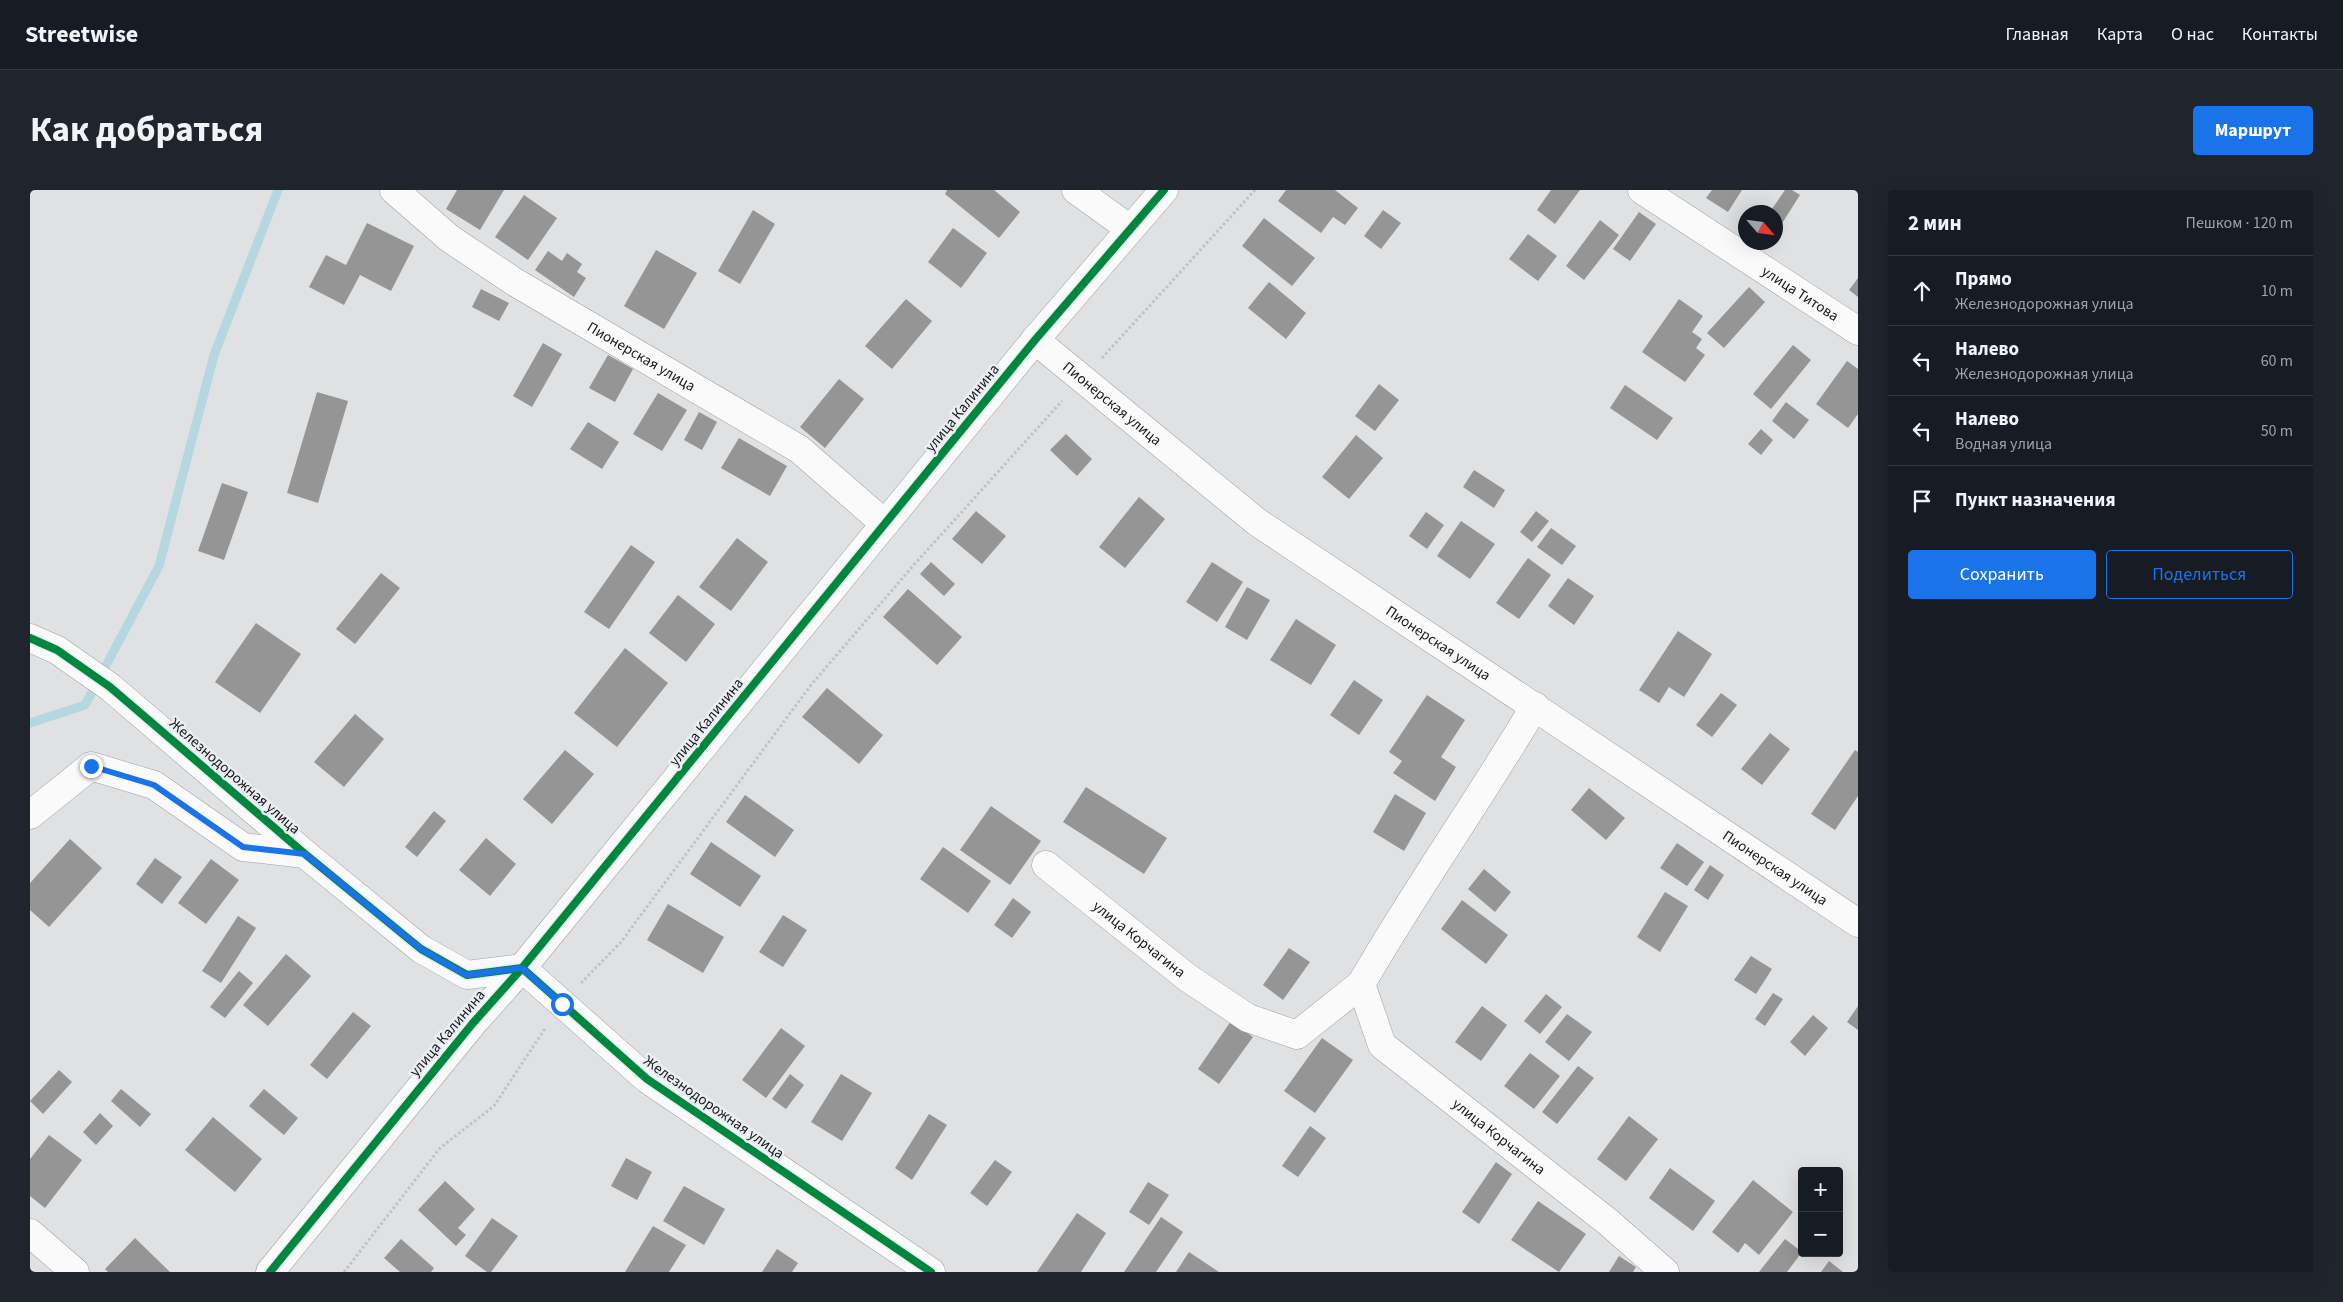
<!DOCTYPE html>
<html lang="ru">
<head>
<meta charset="utf-8">
<style>
  :root { --surface:#171b24; --page:#20242c; --text:#f1f3f6; --muted:#9ea1a6; --line:#363941; --accent:#1a73e8 }
  body { margin:0; font-family:"Source Sans 3",sans-serif; background:var(--page); color:var(--text) }
  .controls { position:absolute; right:15px; bottom:15px; display:grid; overflow:hidden; border-radius:5px; box-shadow:0 5px 20px #0002 }
  .controls button { width:45px; height:45px; display:grid; place-items:center; padding:0; border:0; border-bottom:1px solid var(--line); background:var(--surface); color:var(--text); font:25px sans-serif }
  .compass { position:absolute; left:1708px; top:15px; width:45px; height:45px; border-radius:50%; background:var(--surface); box-shadow:0 5px 20px #0002; rotate:118deg }
  .stop { position:absolute; width:15px; height:15px; margin:-11px; border:4px solid #1a73e8; border-radius:50%; background:#fff }
  .stop.end { background:#1a73e8; border-color:#fff; box-shadow:0 1px 5px #0008 }
  .list { margin:0; padding:0; list-style:none }
  h2 { display:flex; justify-content:space-between; align-items:center; height:65px; margin:0; padding:0 20px; font-size:21px }
  h2 small { font-size:16px; font-weight:400; color:var(--muted) }
  .list li { display:grid; grid-template-columns:32px 1fr auto; gap:15px; align-items:center; box-sizing:border-box; height:70px; padding:0 20px; border-top:1px solid var(--line) }
  .list b { display:block; font-size:19px; white-space:nowrap }
  .list p { margin:0; font-size:16px; white-space:nowrap; color:var(--muted) }
  .list em { font-size:16px; font-style:normal; color:var(--muted) }
  .actions { display:flex; gap:10px; padding:15px 20px }
  .actions a { flex:1; padding:11px 0; border:1px solid var(--accent); border-radius:5px; text-align:center; font-size:18px; color:var(--accent) }
  .actions .main { background:var(--accent); color:#fff }
  .icon { flex:none; width:28px; height:28px; fill:none; stroke:currentColor; stroke-width:2; stroke-linecap:round; stroke-linejoin:round }
  .map { position:relative; flex:none; width:1828px; height:1082px; overflow:hidden; border-radius:5px }
  header { display:flex; align-items:center; gap:30px; box-sizing:border-box; height:70px; padding:0 25px; background:var(--surface); border-bottom:1px solid var(--line) }
  header strong { font-size:24px }
  nav { display:flex; gap:28px; margin-inline-start:auto; font-size:18px }
  .intro { display:flex; align-items:center; justify-content:space-between; box-sizing:border-box; height:120px; padding:0 30px }
  h1 { margin:0; font-size:35px }
  .button { padding:12px 22px; border-radius:5px; background:var(--accent); color:#fff; font-size:18px; font-weight:700 }
  main { display:flex; gap:30px; padding:0 30px }
  aside { flex:1; background:var(--surface); border-radius:5px; box-shadow:0 5px 20px #0002 }
  .map>svg:first-child { display:block }
  .lines { fill:none; stroke-linecap:round; stroke-linejoin:round }
  .stream { stroke:#b4d7e0; stroke-width:9 }
  .building { fill:#959595 }
  .street-casing { stroke:#a0a2a4; stroke-width:29 }
  .path { stroke:#c1c2c3; stroke-width:3; stroke-dasharray:2.5 2.5; stroke-linecap:butt }
  .street { stroke:#fafafb; stroke-width:28 }
  .cycleway-casing { stroke:#eaeef2; stroke-width:11 }
  .cycleway { stroke:#00873e; stroke-width:8 }
  .route { stroke:#1a73e8; stroke-width:6 }
  .labels { text-anchor:middle; stroke-width:5; stroke-linejoin:round; paint-order:stroke }
  .street-label { font-size:15px; fill:#17191a; stroke:#eaeef2 }
</style>
</head>
<body>
<header>
<strong>Streetwise</strong>
<nav><a>Главная</a><a>Карта</a><a>О нас</a><a>Контакты</a></nav>
</header>
<div class="intro"><h1>Как добраться</h1><a class="button">Маршрут</a></div>
<main>
<div class="map">
<svg width="1828" height="1082" viewBox="0 0 1828 1082">
  <rect width="100%" height="100%" fill="#dfe1e3"/>
  <g class="lines">
    <path class="stream" d="M0 533 55 515 129 376 184 165 248 0"/>
  </g>
  <g class="building">
    <path d="M427 0H474L450 40 416 19Z"/>
    <path d="M917 0H964L990 22 969 48 915 4Z"/>
    <path d="M1256 0H1305L1328 18 1315 35 1303 27 1291 43 1248 11Z"/>
    <path d="M1521 0H1550L1525 34 1507 20Z"/>
    <path d="M1682 0H1712L1698 22 1676 8Z"/>
    <path d="M1755 0H1762L1770 5 1746 43V22H1740Z"/>
    <path d="M494 5 527 28 498 70 465 47Z"/>
    <path d="M723 20 745 34 710 94 688 81Z"/>
    <path d="M1353 20 1371 33 1351 59 1334 46Z"/>
    <path d="M1609 22 1626 34 1600 71 1583 59Z"/>
    <path d="M1234 28 1285 68 1262 96 1212 56Z"/>
    <path d="M1570 30 1589 45 1554 90 1536 76Z"/>
    <path d="M337 33 384 56 361 101 330 85 314 115 279 97 296 65 316 75Z"/>
    <path d="M923 38 957 63 931 98 898 72Z"/>
    <path d="M1498 44 1527 66 1508 91 1479 69Z"/>
    <path d="M626 60 667 83 634 139 594 116Z"/>
    <path d="M518 61 532 71 537 63 552 74 547 82 556 88 544 107 505 80Z"/>
    <path d="M1828 88V107L1819 100Z"/>
    <path d="M1239 92 1276 123 1256 149 1218 118Z"/>
    <path d="M1719 97 1735 112 1694 158 1677 143Z"/>
    <path d="M451 99 479 113 469 131 442 117Z"/>
    <path d="M876 109 902 131 862 179 835 156Z"/>
    <path d="M1649 109 1673 126 1662 142 1672 149 1666 158 1675 165 1655 192 1612 162Z"/>
    <path d="M513 153 532 164 502 217 483 206Z"/>
    <path d="M1763 155 1781 170 1741 219 1723 204Z"/>
    <path d="M578 165 603 179 585 212 559 198Z"/>
    <path d="M1817 171 1828 179V224L1818 238 1786 214Z"/>
    <path d="M809 189 834 209 795 258 770 237Z"/>
    <path d="M1349 194 1369 210 1345 241 1325 226Z"/>
    <path d="M1595 195 1643 228 1627 250 1580 218Z"/>
    <path d="M287 202 318 211 288 313 257 303Z"/>
    <path d="M628 203 657 220 632 261 603 244Z"/>
    <path d="M1756 212 1779 230 1764 249 1742 231Z"/>
    <path d="M669 222 687 232 672 260 654 250Z"/>
    <path d="M558 232 589 252 572 279 540 259Z"/>
    <path d="M1731 239 1743 250 1731 265 1718 254Z"/>
    <path d="M1036 244 1062 269 1047 286 1020 260Z"/>
    <path d="M1326 245 1353 268 1319 309 1292 287Z"/>
    <path d="M709 248 757 276 740 306 691 278Z"/>
    <path d="M1444 280 1475 300 1464 318 1433 297Z"/>
    <path d="M192 293 218 302 194 370 168 361Z"/>
    <path d="M1109 307 1135 329 1095 378 1069 357Z"/>
    <path d="M946 321 976 346 952 374 922 349Z"/>
    <path d="M1506 321 1519 331 1502 352 1490 342Z"/>
    <path d="M1396 322 1414 335 1397 359 1379 346Z"/>
    <path d="M1431 331 1465 354 1440 389 1407 366Z"/>
    <path d="M1521 338 1546 356 1532 375 1507 357Z"/>
    <path d="M707 348 738 372 701 421 669 397Z"/>
    <path d="M601 355 625 372 579 439 554 422Z"/>
    <path d="M1498 368 1521 385 1489 429 1466 413Z"/>
    <path d="M901 372 925 394 914 406 890 384Z"/>
    <path d="M1182 372 1213 392 1187 432 1156 412Z"/>
    <path d="M351 383 370 398 325 454 306 439Z"/>
    <path d="M1538 388 1564 406 1544 435 1518 416Z"/>
    <path d="M1217 397 1240 410 1217 450 1195 437Z"/>
    <path d="M878 399 932 447 907 475 853 427Z"/>
    <path d="M648 405 685 434 656 472 619 443Z"/>
    <path d="M1266 429 1306 455 1281 495 1240 470Z"/>
    <path d="M226 433 271 464 230 523 185 492Z"/>
    <path d="M1648 441 1682 464 1654 507 1639 497 1629 513 1609 500Z"/>
    <path d="M595 458 638 493 587 557 544 523Z"/>
    <path d="M1324 490 1353 510 1329 545 1300 525Z"/>
    <path d="M797 498 853 545 829 574 772 527Z"/>
    <path d="M1691 503 1707 515 1682 547 1666 535Z"/>
    <path d="M1397 505 1435 530 1411 567 1426 577 1405 611 1363 583 1372 571 1359 562Z"/>
    <path d="M325 524 354 549 314 597 284 572Z"/>
    <path d="M1740 543 1760 559 1732 595 1711 579Z"/>
    <path d="M535 560 564 584 522 634 493 609Z"/>
    <path d="M1825 560 1828 562V606L1805 640 1781 624Z"/>
    <path d="M1056 597 1137 648 1114 684 1033 632Z"/>
    <path d="M1559 598 1595 628 1576 650 1541 620Z"/>
    <path d="M1365 604 1396 623 1374 661 1343 642Z"/>
    <path d="M715 605 764 640 745 667 696 632Z"/>
    <path d="M961 616 1011 651 980 695 930 660Z"/>
    <path d="M404 621 416 631 387 667 375 657Z"/>
    <path d="M456 648 486 674 460 706 429 680Z"/>
    <path d="M40 649 72 678 19 737 0 720V693Z"/>
    <path d="M681 652 731 686 710 717 660 684Z"/>
    <path d="M1647 653 1674 672 1657 696 1630 678Z"/>
    <path d="M913 657 961 691 938 723 890 689Z"/>
    <path d="M125 668 152 687 132 714 106 694Z"/>
    <path d="M181 669 209 690 176 734 148 713Z"/>
    <path d="M1680 675 1694 685 1678 710 1664 700Z"/>
    <path d="M1454 679 1481 702 1465 722 1438 699Z"/>
    <path d="M1635 702 1658 716 1630 762 1607 747Z"/>
    <path d="M983 708 1001 722 982 748 964 735Z"/>
    <path d="M1432 710 1478 745 1456 774 1411 739Z"/>
    <path d="M638 714 694 747 673 783 617 750Z"/>
    <path d="M753 725 777 740 753 777 729 762Z"/>
    <path d="M208 726 226 738 191 793 172 781Z"/>
    <path d="M1259 758 1280 772 1253 810 1233 795Z"/>
    <path d="M256 764 281 786 238 836 213 815Z"/>
    <path d="M1721 766 1742 779 1726 804 1704 790Z"/>
    <path d="M209 781 223 793 195 828 180 817Z"/>
    <path d="M1743 803 1753 809 1735 836 1725 829Z"/>
    <path d="M1516 804 1532 817 1510 844 1494 831Z"/>
    <path d="M1452 816 1477 835 1451 871 1425 852Z"/>
    <path d="M1828 816V840L1817 832Z"/>
    <path d="M323 822 341 836 297 889 280 875Z"/>
    <path d="M1537 824 1562 842 1539 871 1515 852Z"/>
    <path d="M1783 825 1798 838 1775 866 1760 852Z"/>
    <path d="M1201 831 1223 847 1189 894 1168 879Z"/>
    <path d="M751 838 775 856 736 908 712 890Z"/>
    <path d="M1292 848 1323 870 1285 923 1254 901Z"/>
    <path d="M1500 863 1530 886 1504 919 1474 896Z"/>
    <path d="M1548 876 1564 888 1527 934 1512 922Z"/>
    <path d="M29 880 42 892 13 924 0 911Z"/>
    <path d="M760 884 774 895 756 919 742 909Z"/>
    <path d="M811 884 842 903 812 951 781 932Z"/>
    <path d="M91 899 121 924 110 937 81 911Z"/>
    <path d="M234 899 268 928 254 945 219 916Z"/>
    <path d="M70 923 83 936 66 955 53 942Z"/>
    <path d="M899 924 917 935 882 990 865 978Z"/>
    <path d="M1599 926 1628 949 1596 991 1567 969Z"/>
    <path d="M183 927 232 969 205 1002 155 960Z"/>
    <path d="M1280 936 1296 948 1268 987 1252 976Z"/>
    <path d="M19 945 52 970 15 1018 0 1006V969Z"/>
    <path d="M596 968 622 982 607 1010 581 996Z"/>
    <path d="M965 970 982 982 957 1016 940 1003Z"/>
    <path d="M1466 972 1482 984 1449 1034 1432 1022Z"/>
    <path d="M1640 978 1685 1011 1663 1041 1619 1008Z"/>
    <path d="M1723 990 1763 1022 1729 1065 1715 1053 1708 1063 1682 1042Z"/>
    <path d="M415 991 445 1019 428 1038 436 1045 426 1056 388 1020Z"/>
    <path d="M1118 992 1139 1005 1119 1035 1099 1022Z"/>
    <path d="M654 996 695 1019 674 1055 633 1031Z"/>
    <path d="M1508 1011 1556 1044 1529 1082 1481 1050Z"/>
    <path d="M1047 1023 1076 1043 1051 1082H1007Z"/>
    <path d="M1131 1027 1153 1042 1126 1082H1094Z"/>
    <path d="M462 1028 488 1046 461 1082H457L435 1066Z"/>
    <path d="M623 1036 656 1055 639 1082H595Z"/>
    <path d="M105 1048 140 1082H78L75 1079Z"/>
    <path d="M371 1049 404 1078 401 1082H370L354 1068Z"/>
    <path d="M1755 1049 1772 1062 1757 1082H1729Z"/>
    <path d="M747 1059 768 1073 762 1082H732Z"/>
    <path d="M1159 1062 1189 1082H1146Z"/>
    <path d="M1589 1066 1606 1077 1603 1082H1579Z"/>
    <path d="M1799 1071 1813 1082H1791Z"/>
  </g>
  <g class="lines">
    <defs>
      <g id="street">
        <path id="s1" d="M364 0 419 48 483 91 769 259 855 334"/>
        <path d="M1046 0 1100 39"/>
        <path id="s2" d="M1612 0 1828 141"/>
        <path id="s3" d="M1005 150 1227 332 1828 733"/>
        <path d="M0 448 27 460 80 497 275 664 391 759 437 785 492 778 617 889 901 1082"/>
        <path id="s4" d="M1505 516C1449 610 1386 699 1331 794L1352 855 1578 1032 1635 1082"/>
        <path d="M0 625 61 576 124 595 213 657 275 664"/>
        <path id="s5" d="M1016 675 1158 788 1218 828 1267 845 1331 794"/>
        <path d="M0 1043 45 1082"/>
        <path d="M240 1082 443 833 492 778 1005 150 1134 0"/>
      </g>
    </defs>
    <use href="#street" class="street-casing"/>
    <g class="path">
      <path d="M1072 168 1225 0"/>
      <path d="M551 793 591 752 781 495 882 377 1032 211"/>
      <path d="M314 1082 410 958 464 916 516 837"/>
    </g>
    <use href="#street" class="street"/>
    <defs>
      <g id="cycleway">
        <path d="M0 448 27 460 80 497 275 664 391 759 437 785 492 778 617 889 901 1082"/>
        <path d="M240 1082 443 833 492 778 1005 150 1134 0"/>
      </g>
    </defs>
    <use href="#cycleway" class="cycleway-casing"/>
    <use href="#cycleway" class="cycleway"/>
  </g>
  <g class="lines">
    <path class="route" d="M61 576 124 595 213 657 275 664 391 759 436 785 492 778 532 814"/>
  </g>
  <g class="labels">
    <g class="street-label">
      <text dy="5" stroke="none"><textPath href="#s2" startOffset="189">улица Титова</textPath></text>
      <text dy="5" stroke="none"><textPath href="#s1" startOffset="299">Пионерская улица</textPath></text>
      <text dy="5" stroke="none"><textPath href="#s3" startOffset="100">Пионерская улица</textPath></text>
      <text transform="translate(932 218) rotate(-51)" y="5">улица Калинина</text>
      <text dy="5" stroke="none"><textPath href="#s3" startOffset="505">Пионерская улица</textPath></text>
      <text transform="translate(676 532) rotate(-51)" y="5">улица Калинина</text>
      <text transform="translate(205 586) rotate(41)" y="5">Железнодорожная улица</text>
      <text dy="5" stroke="none"><textPath href="#s3" startOffset="910">Пионерская улица</textPath></text>
      <text dy="5" stroke="none"><textPath href="#s5" startOffset="119">улица Корчагина</textPath></text>
      <text transform="translate(417 843) rotate(-50)" y="5">улица Калинина</text>
      <text transform="translate(684 917) rotate(35)" y="5">Железнодорожная улица</text>
      <text dy="5" stroke="none"><textPath href="#s4" startOffset="541">улица Корчагина</textPath></text>
    </g>
  </g>
</svg>
<div class="controls">
<button>+</button>
<button>−</button>
</div>
<svg class="compass" viewBox="-18 -18 36 36"><path d="M0-13l5 13h-10z" fill="#e53935"/><path d="M0 13l5-13h-10z" fill="#9ea1a6"/></svg>
<div class="stop" style="left:532px;top:814px"></div>
<div class="stop end" style="left:61px;top:576px"></div>
</div>
<aside>
<h2>2 мин<small>Пешком · 120 m</small></h2>
<ul class="list">
<li><svg class="icon" aria-label="ahead" viewBox="0 0 24 24"><path d="M12 20V5M6 11l6-6 6 6"/></svg><div><b>Прямо</b><p>Железнодорожная улица</p></div><em>10 m</em></li>
<li><svg class="icon" aria-label="left" viewBox="0 0 24 24"><path d="M17 20v-9H6M10 6l-5 5 5 5"/></svg><div><b>Налево</b><p>Железнодорожная улица</p></div><em>60 m</em></li>
<li><svg class="icon" aria-label="left" viewBox="0 0 24 24"><path d="M17 20v-9H6M10 6l-5 5 5 5"/></svg><div><b>Налево</b><p>Водная улица</p></div><em>50 m</em></li>
<li><svg class="icon" aria-label="arrive" viewBox="0 0 24 24"><path d="M6 21V4h12l-3 4 3 4H6"/></svg><div><b>Пункт назначения</b></div></li>
</ul>
<div class="actions"><a class="main">Сохранить</a><a>Поделиться</a></div>
</aside>
</main>
</body>
</html>
